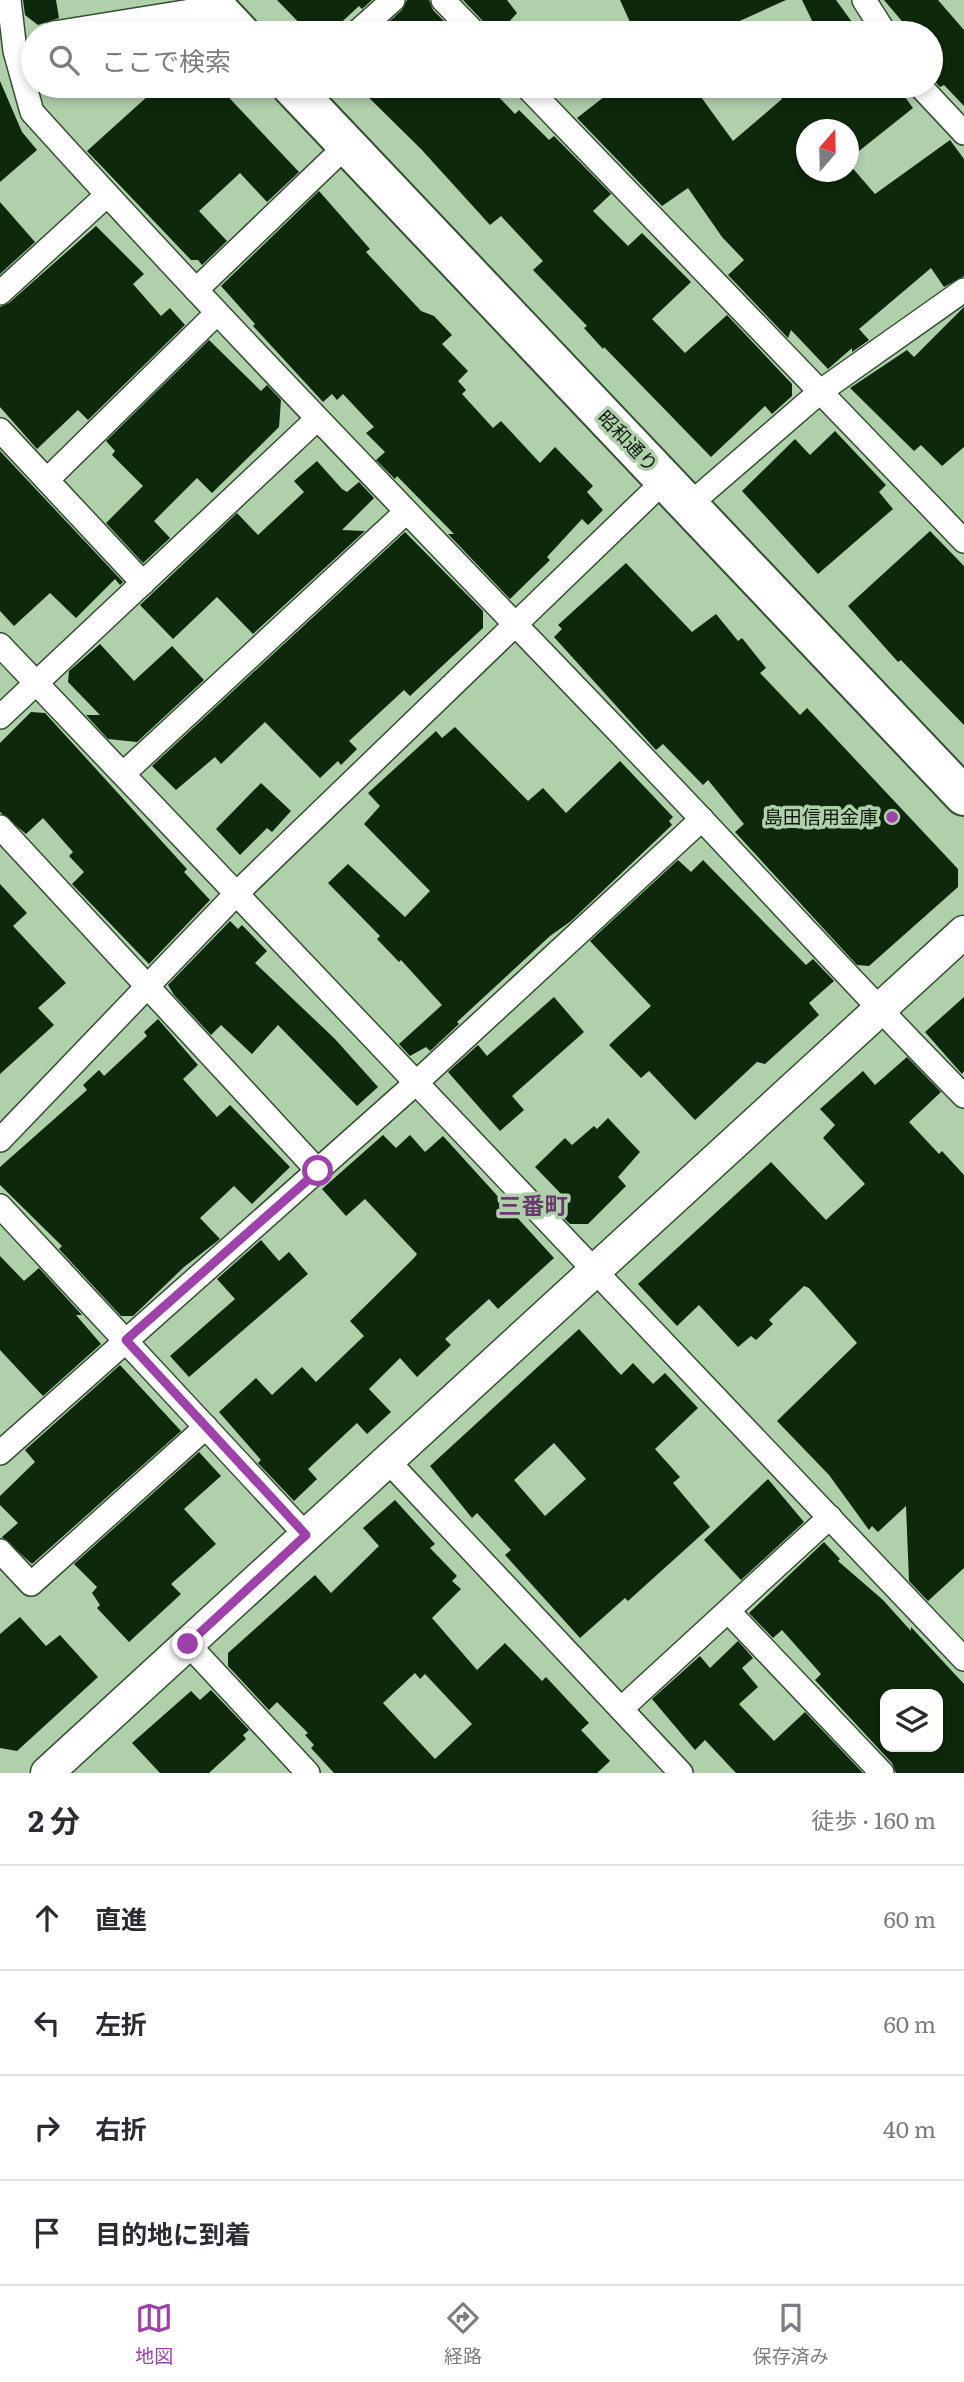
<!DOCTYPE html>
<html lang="ja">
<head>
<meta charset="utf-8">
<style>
  :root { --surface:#fff; --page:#f7f7f7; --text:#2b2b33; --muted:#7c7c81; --line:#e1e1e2; --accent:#9e41ab }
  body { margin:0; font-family:Literata,"Noto Sans JP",serif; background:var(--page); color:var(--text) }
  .controls { position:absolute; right:21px; bottom:21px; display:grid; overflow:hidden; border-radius:14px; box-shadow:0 4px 10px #0003 }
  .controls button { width:63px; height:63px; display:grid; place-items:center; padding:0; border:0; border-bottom:2px solid var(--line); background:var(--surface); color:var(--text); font:35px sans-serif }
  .compass { position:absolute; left:796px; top:119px; width:63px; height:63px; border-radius:50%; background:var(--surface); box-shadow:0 4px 10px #0003; rotate:20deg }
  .stop { position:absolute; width:21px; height:21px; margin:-16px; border:5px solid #9e41ab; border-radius:50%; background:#fff }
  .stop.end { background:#9e41ab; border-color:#fff; box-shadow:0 2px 7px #0008 }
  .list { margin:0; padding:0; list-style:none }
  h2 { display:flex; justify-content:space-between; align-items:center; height:91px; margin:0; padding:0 28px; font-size:30px }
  h2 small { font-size:23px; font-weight:400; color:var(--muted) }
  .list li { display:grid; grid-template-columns:46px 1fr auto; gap:21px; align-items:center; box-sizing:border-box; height:105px; padding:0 28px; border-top:2px solid var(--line) }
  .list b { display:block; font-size:26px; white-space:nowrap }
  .list em { font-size:23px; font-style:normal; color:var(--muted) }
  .icon { flex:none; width:38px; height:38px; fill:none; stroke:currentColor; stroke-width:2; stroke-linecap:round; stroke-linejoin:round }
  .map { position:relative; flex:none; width:964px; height:1773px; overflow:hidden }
  .search { position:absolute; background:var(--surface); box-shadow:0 4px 10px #0003; left:21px; right:21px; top:21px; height:77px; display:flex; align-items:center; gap:18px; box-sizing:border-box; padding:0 24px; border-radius:38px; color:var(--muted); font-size:26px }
  .sheet { height:511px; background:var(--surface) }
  nav { display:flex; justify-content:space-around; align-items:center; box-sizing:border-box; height:98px; border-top:2px solid var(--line); background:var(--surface); font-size:19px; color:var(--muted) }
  nav a { display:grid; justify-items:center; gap:4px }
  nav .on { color:var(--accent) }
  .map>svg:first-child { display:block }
  .building { fill:#0d280b; fill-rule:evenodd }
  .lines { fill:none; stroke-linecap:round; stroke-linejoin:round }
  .street-casing { stroke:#334f30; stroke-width:26 }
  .secondary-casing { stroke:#334f30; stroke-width:35 }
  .highway-casing { stroke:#334f30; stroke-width:42 }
  .street { stroke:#fff; stroke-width:23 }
  .secondary { stroke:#fff; stroke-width:32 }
  .highway { stroke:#fff; stroke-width:38 }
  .route { stroke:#9e41ab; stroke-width:9 }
  .poi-dot { fill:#9e41ab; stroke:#b0d0ac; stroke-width:2.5 }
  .labels { text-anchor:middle; stroke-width:7; stroke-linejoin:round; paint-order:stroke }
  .street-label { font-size:19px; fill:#0d190c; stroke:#b0d0ac }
  .poi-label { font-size:19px; fill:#0d190c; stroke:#b0d0ac; text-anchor:end }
  .quarter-label { font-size:23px; font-weight:bold; fill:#683a6e; stroke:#b0d0ac }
</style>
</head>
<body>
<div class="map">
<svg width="964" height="1773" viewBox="0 0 964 1773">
  <rect width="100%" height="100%" fill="#b0d0ac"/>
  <g class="building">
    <path d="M23 0H56L59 18 38 25 25 15Z"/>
    <path d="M277 0H372L362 9 359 6 330 33H309Z"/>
    <path d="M407 0H429L433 10 450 27 444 33H385L381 29 402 10Z"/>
    <path d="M463 0H507L517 13 499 33H494Z"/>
    <path d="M620 0H786L713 33H635Z"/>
    <path d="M802 0H836L860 33H818Z"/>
    <path d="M884 0H938L964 30V106L944 85 940 87 931 77V33H912Z"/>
    <path d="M0 81 22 132 37 150 0 182Z"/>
    <path d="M159 86H218L299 172 267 202 240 173 199 211 227 241 202 265 198 260H191L87 151Z"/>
    <path d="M357 86H488L515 114 519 110 549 140 554 136 611 194 593 211 628 246 642 233 691 282 652 319 685 353 727 315 792 384V396L772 414 765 406 711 457 604 347 603 349 584 328 587 326 533 270 543 261 501 216 490 225 421 149Z"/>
    <path d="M618 86H693L733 141 782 99 773 86H897L913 108 849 159V130H807V172H849V164L875 194 950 140 964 159V276L944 287 931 268 859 329 869 340 852 352V348L828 369 791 330 788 338 728 275 744 260 722 237 688 188 662 206 577 118Z"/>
    <path d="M319 191 370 249 366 252 421 311 434 316 452 335 442 344 468 371 458 381 466 390 462 394 493 428 501 421 540 463 555 447 593 486 587 492 603 510 588 525 582 519 547 557 550 560 510 599 448 534H454L397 476 395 479 376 460 385 452 366 433 374 427 343 394 337 400 332 394 323 402 253 326 255 324 221 286Z"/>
    <path d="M0 202 35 242 0 274Z"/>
    <path d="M96 226 144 274 133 284 161 316 170 308 185 325 88 420 78 410 37 449 0 407V307L9 303Z"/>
    <path d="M964 307V447L942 466 921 445 914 451 850 388 907 350 914 357Z"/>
    <path d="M209 340 261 391 267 385 281 400 279 427 212 493 197 478 154 521 170 538 143 563 106 523 143 486 112 455 115 451 106 441Z"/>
    <path d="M835 431 886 485 879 492 893 509 818 574 742 491 795 439 810 455Z"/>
    <path d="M0 451 123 582 120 585 115 579 76 618 50 593 14 626 0 611Z"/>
    <path d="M317 461 342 489 347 492 359 482 374 498 342 530 365 531 253 634 217 597 173 639 140 605 237 513 258 535 304 492 294 481Z"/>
    <path d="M930 531 964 566V725L901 660 898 662 848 606Z"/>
    <path d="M405 532 483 611V628L410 696 404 690 349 741 357 749 341 765 338 761 320 778 265 722 221 764 215 757 176 790 152 766Z"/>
    <path d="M626 563 692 632 716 614 738 641 742 638 766 668 760 673 800 715 807 708 958 869V887L869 966 857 965 735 832 744 824 708 780 703 785 663 744 656 750 554 637 562 629 558 625Z"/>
    <path d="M100 644 134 681 172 646 204 680 137 742 108 739 86 715H100L68 682 69 671Z"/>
    <path d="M31 712 45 713 187 869 184 872 210 900 149 964 72 884 84 872 69 856 73 852 43 818 26 834 0 812V743Z"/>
    <path d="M455 727 528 801 543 788 566 813 620 761 673 817 669 821 672 825 571 921 550 936 457 1022 459 1024 430 1051 426 1047 410 1056 399 1044 442 1005 401 960 399 962 377 939 380 936 328 883 348 864 405 917 430 891 364 824 380 806 368 793 436 731 442 738Z"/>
    <path d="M261 783 291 811 272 832 267 828 240 855 216 829Z"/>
    <path d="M678 860 691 872 703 860 806 965 813 959 834 981 809 1003 819 1015 765 1064 757 1062 695 1120 649 1071 641 1078 609 1045 651 1006 590 941Z"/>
    <path d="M0 884 27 913 13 926 66 983 38 1008 54 1025 0 1074Z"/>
    <path d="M230 921 238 929 242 925 267 951 255 963 335 1039 378 1087 357 1106 278 1025 252 1054 221 1025 211 1035 174 995 168 985Z"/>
    <path d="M554 997 584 1032 512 1096 524 1110 500 1131 448 1072 478 1045 487 1056Z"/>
    <path d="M964 997V1071L962 1074 925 1032Z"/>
    <path d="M158 1019 198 1065 183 1079 217 1117 230 1105 290 1167 252 1204 234 1186 200 1218 220 1239 184 1267 133 1316H121L59 1249 62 1246 0 1185V1167L87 1090 83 1085 99 1070 104 1076 147 1036 144 1032Z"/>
    <path d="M907 1057 941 1092 909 1122 939 1154 942 1151 964 1175V1568L928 1601 909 1581 906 1506 878 1532 872 1526 869 1530 829 1475 777 1421 857 1343 809 1288 804 1286 769 1320 773 1324 756 1340 751 1336 738 1347 699 1305 677 1326 638 1284 771 1162 826 1220 865 1184 823 1138 835 1125 820 1109 863 1071 875 1085Z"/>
    <path d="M608 1118 640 1152 618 1177 626 1186 588 1224H570L556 1210 567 1200 535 1167 565 1138 572 1145 594 1126 597 1129Z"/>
    <path d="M383 1135 396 1148 410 1135 425 1152 443 1136 554 1258 498 1309 489 1299 445 1339 451 1345 417 1377 400 1358 369 1389 391 1412 367 1434 357 1423 308 1469 317 1479 294 1501 258 1463 261 1460 219 1412 256 1378 272 1395 302 1367 316 1382 364 1336 350 1321 414 1258 417 1254 365 1199 346 1216 322 1189Z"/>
    <path d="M261 1240 279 1261 289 1252 308 1274 189 1377 170 1356 235 1299 217 1279Z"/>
    <path d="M0 1256 24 1281 39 1268 82 1315H76L101 1344 43 1396 0 1350Z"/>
    <path d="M579 1329 621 1375 633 1363 653 1384 665 1373 698 1408 655 1449 680 1477 673 1483 710 1527 628 1601 625 1598 580 1638 505 1555 511 1550 477 1513 472 1518 430 1466ZM554 1443 586 1479 545 1516 514 1480Z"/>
    <path d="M120 1365 181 1431 32 1564 2 1537 18 1523 0 1505V1496L35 1462 25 1450Z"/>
    <path d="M199 1452 221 1476 184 1509 216 1544 171 1584 181 1594 129 1642 97 1608 100 1605 92 1593 97 1587 74 1564Z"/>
    <path d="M768 1479 804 1522 741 1580 704 1540Z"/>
    <path d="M395 1500 435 1544 430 1548 457 1576 452 1581 461 1589 432 1618 477 1670 505 1643 542 1681 546 1677 589 1723 581 1730 610 1761 597 1773H334L311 1748 314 1745 305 1735 308 1733 277 1702 269 1710 228 1666V1653L315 1575 331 1593 379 1546 363 1528ZM415 1673 420 1679 425 1674 472 1724 435 1759 383 1703Z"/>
    <path d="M824 1542 840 1559 838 1561 883 1600 911 1631V1627L964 1684V1773H896L892 1763 815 1680 821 1674 782 1630 773 1638 749 1613ZM885 1694H938V1747H885Z"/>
    <path d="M20 1617 46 1646 60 1635 98 1677 17 1751 0 1748V1634Z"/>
    <path d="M738 1641 753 1658 742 1668 758 1687 739 1704 774 1741 805 1712 863 1773H736L705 1740 695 1750 652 1699 700 1656 710 1668Z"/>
    <path d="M211 1690 249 1730 243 1735 246 1739 209 1773H160L132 1743 191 1691 200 1700Z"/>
  </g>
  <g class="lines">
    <defs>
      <g id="street">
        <path d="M9 0 15 51 32 112C229 330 433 538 636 750 746 864 852 983 964 1096"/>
        <path d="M443 0 475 33"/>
        <path d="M864 0 885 33"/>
        <path d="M54 33 216 7"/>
        <path d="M356 33 393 0"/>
        <path d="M526 86 964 541"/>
        <path d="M920 86 964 133"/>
        <path d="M196 290 347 145"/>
        <path d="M0 293 107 195"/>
        <path d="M0 430 143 583"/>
        <path d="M47 480 217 313"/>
        <path d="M689 505 821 391 964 290"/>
        <path d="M0 645 964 1659"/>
        <path d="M0 717 316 420"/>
        <path d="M123 774 406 512"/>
        <path d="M0 827 318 1171"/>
        <path d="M0 1140 237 893 665 480"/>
        <path d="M0 1206 306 1535"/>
        <path d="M0 1453 417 1082 702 819"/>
        <path d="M387 1460 681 1773"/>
        <path d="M0 1551 31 1584 206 1427"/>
        <path d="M728 1611 882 1773"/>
        <path d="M188 1644 308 1773"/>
        <path d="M621 1709 830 1517"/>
      </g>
      <path id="secondary" d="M47 1773 964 932"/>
      <g id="highway">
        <path d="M209 0 240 33"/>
        <path d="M291 86 964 796"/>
      </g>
    </defs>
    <use href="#street" class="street-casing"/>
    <use href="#secondary" class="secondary-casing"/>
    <use href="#highway" class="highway-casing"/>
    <use href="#street" class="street"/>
    <use href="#secondary" class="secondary"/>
    <use href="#highway" class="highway"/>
  </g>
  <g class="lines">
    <path class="route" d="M188 1644 306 1535 126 1340 318 1171"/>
  </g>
  <circle class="poi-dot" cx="892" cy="817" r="7"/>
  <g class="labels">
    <g class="street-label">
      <text transform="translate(628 441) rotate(46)" y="7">昭和通り</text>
    </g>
    <g class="poi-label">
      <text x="878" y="824">島田信用金庫</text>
    </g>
    <g class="quarter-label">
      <text x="533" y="1214">三番町</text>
    </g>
  </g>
</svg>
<div class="controls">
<button><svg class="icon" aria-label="layers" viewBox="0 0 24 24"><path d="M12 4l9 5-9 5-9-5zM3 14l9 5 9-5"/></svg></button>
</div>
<svg class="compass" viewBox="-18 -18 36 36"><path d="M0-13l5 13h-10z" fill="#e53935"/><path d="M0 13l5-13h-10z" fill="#7c7c81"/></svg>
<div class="stop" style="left:318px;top:1171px"></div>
<div class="stop end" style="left:188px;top:1644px"></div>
<div class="search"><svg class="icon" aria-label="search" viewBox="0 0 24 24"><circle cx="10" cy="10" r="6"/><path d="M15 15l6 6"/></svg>ここで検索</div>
</div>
<section class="sheet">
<h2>2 分<small>徒歩 · 160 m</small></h2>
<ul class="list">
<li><svg class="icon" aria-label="ahead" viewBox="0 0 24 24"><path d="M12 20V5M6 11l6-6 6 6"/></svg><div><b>直進</b></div><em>60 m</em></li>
<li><svg class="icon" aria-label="left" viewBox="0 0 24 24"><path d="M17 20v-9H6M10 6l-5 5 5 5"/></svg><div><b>左折</b></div><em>60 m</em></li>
<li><svg class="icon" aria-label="right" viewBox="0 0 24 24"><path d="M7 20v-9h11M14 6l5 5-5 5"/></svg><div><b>右折</b></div><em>40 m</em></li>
<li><svg class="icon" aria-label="arrive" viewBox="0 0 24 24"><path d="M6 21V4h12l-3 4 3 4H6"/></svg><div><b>目的地に到着</b></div></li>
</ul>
</section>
<nav>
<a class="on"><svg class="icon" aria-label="map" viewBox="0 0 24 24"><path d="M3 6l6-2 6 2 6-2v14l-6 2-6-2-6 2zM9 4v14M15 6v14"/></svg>地図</a>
<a><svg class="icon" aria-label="directions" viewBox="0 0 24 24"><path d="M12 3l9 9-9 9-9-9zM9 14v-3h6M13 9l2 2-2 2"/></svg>経路</a>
<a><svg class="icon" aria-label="saved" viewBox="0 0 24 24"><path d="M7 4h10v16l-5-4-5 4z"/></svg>保存済み</a>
</nav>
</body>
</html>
